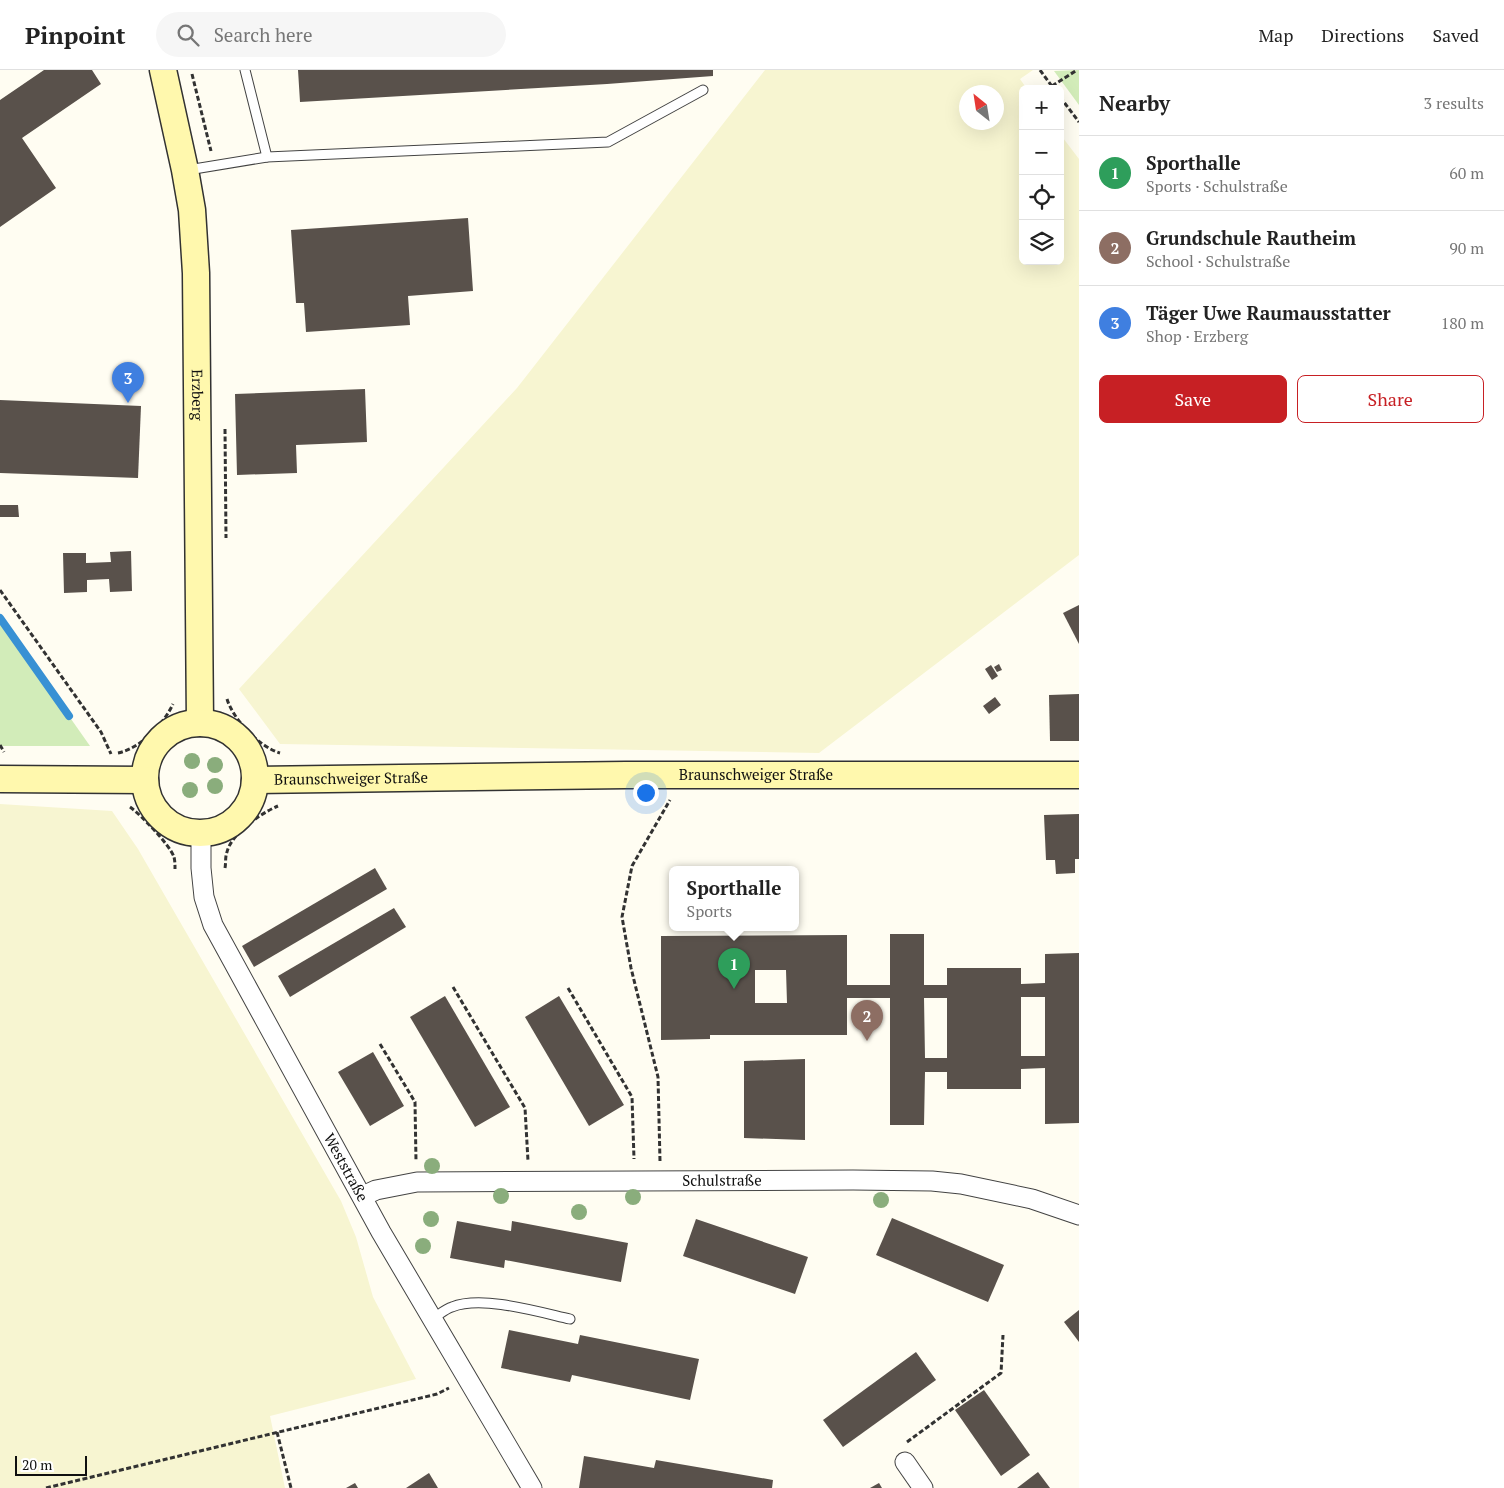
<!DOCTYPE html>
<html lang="en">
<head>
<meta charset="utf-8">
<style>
  :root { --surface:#fff; --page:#f6f6f6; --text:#222; --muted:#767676; --line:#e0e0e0; --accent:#c72024 }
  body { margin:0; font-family:"PT Serif",serif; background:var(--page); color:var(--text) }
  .controls { position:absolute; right:15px; top:15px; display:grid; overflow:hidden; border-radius:8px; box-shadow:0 5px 20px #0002 }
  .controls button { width:45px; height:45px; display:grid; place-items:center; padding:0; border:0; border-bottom:1px solid var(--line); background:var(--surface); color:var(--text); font:25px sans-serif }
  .compass { position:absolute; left:959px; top:15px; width:45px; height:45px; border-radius:50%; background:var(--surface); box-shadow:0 5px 20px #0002; rotate:330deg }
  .scale { position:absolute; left:15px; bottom:12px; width:72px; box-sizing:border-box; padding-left:5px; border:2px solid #101010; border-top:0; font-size:14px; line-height:18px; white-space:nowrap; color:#101010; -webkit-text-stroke:4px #fff; paint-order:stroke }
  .you { position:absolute; left:645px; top:722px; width:18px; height:18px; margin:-12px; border:4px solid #fff; border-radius:50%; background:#1a73e8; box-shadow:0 0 0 8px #1a73e833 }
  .badge { display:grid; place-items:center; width:32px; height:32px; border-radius:50%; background:var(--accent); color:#fff; font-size:16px; font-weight:700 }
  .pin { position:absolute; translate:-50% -41px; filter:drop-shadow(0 1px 2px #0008) }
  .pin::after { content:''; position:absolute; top:26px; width:18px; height:15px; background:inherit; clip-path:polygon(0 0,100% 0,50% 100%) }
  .popup { position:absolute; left:669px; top:796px; width:130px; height:65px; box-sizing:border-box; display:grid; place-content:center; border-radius:8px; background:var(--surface); filter:drop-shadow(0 1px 4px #0005); font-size:16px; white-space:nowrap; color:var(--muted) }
  .popup b { font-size:19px; color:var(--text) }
  .popup::after { content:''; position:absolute; left:50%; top:100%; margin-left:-10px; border:10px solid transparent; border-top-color:var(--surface) }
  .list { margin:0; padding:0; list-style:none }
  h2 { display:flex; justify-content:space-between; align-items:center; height:65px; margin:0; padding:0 20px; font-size:21px }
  h2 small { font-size:16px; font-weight:400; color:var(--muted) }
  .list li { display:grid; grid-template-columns:32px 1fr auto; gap:15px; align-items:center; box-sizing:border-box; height:75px; padding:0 20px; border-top:1px solid var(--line) }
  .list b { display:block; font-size:19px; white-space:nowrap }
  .list p { margin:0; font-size:16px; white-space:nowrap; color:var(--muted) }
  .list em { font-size:16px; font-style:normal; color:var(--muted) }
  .actions { display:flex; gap:10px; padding:15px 20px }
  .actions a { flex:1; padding:11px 0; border:1px solid var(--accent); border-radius:8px; text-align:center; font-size:18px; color:var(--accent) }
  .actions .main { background:var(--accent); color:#fff }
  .icon { flex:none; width:28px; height:28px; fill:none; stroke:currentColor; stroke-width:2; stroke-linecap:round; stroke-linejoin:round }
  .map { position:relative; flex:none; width:1079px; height:1418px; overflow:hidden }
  header { display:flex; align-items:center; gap:30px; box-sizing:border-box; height:70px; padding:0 25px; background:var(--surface); border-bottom:1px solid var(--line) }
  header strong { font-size:24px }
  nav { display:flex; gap:28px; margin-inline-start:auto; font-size:18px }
  .search { width:350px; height:45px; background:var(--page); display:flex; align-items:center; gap:12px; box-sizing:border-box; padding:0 18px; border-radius:28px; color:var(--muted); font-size:19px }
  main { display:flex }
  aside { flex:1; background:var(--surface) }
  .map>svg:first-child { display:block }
  .farmland { fill:#f7f5d1; fill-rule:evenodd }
  .green { fill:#d2ecb9 }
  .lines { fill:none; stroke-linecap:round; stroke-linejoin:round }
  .stream { stroke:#3891d4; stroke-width:8 }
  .building { fill:#59514b; fill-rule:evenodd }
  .lane-casing { stroke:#434343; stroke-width:11 }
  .street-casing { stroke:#434343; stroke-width:21 }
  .secondary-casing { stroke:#323232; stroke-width:29 }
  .path { stroke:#323232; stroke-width:3; stroke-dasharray:5 2.5; stroke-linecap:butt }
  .lane { stroke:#fff; stroke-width:9 }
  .street { stroke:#fff; stroke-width:19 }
  .secondary { stroke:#fff8ad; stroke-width:26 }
  .tree { fill:#8aad7c }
  .labels { text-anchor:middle; stroke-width:5; stroke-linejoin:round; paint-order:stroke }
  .street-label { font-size:15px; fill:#101010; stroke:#fff }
</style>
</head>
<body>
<header>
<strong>Pinpoint</strong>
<div class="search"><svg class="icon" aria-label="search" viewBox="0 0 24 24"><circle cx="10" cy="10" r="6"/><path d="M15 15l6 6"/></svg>Search here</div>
<nav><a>Map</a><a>Directions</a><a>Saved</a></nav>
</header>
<main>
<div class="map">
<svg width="1079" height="1418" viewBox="0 0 1079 1418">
  <rect width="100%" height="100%" fill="#fffdf2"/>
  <g class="farmland">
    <path d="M765 0H1033L1020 9 1027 19H1023V191H1060V64L1079 89V485L819 683 280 674 239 619 517 318ZM966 22H996V52H966Z"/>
    <path d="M0 734 112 741 138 779 341 1131 356 1167 373 1227 416 1309 270 1346 285 1418H0Z"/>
  </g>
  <g class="green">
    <path d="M1079 0V35L1054 1Z"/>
    <path d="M0 548 90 676H0Z"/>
  </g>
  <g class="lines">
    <path class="stream" d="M0 548 69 646"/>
  </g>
  <g class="building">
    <path d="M44 0H92L101 14 22 68 56 118 0 157V30Z"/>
    <path d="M298 0H713V6L607 14 300 32Z"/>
    <path d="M468 148 473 221 408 226 410 255 306 262 304 233H296L291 160Z"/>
    <path d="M365 319 367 372 296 375 297 403 237 405 235 324Z"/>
    <path d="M0 330 141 336 138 408 0 403Z"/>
    <path d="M0 435H18L19 447H0Z"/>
    <path d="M131 481 132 521 110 522 109 509 87 510V522L64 523 63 483H86V493L111 492 110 482Z"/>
    <path d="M1079 535V574L1063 543Z"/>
    <path d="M999 594 1002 600 997 602 994 597Z"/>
    <path d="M991 595 998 606 992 610 985 599Z"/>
    <path d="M1079 624V671H1050L1049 625Z"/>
    <path d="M995 627 1001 635 989 644 983 636Z"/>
    <path d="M1079 744V789H1075V803L1056 804 1055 790H1046L1044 745Z"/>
    <path d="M375 798 387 819 254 897 242 876Z"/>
    <path d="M394 838 406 857 290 927 278 906Z"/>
    <path d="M890 864H924V915H947V898H1021V914L1045 913V884L1079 883V1053L1045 1054V998L1021 999V1019H947V1002H925L924 1055H890V928H847V965H710V969L661 970V866L847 865V915H890ZM755 900H786L787 933H755ZM1021 927H1045V986H1021ZM924 928H947V988H925Z"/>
    <path d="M445 926 510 1037 475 1057 410 947Z"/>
    <path d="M559 926 624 1035 589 1056 525 947Z"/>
    <path d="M373 982 404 1036 370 1056 338 1002Z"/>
    <path d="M805 989V1070L744 1068V991Z"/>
    <path d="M892 1148 1004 1195 988 1232 876 1185Z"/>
    <path d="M696 1149 808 1187 795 1224 683 1186Z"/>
    <path d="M457 1151 511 1161 512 1151 628 1173 621 1212 505 1190 504 1198 450 1188Z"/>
    <path d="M1079 1240V1272L1064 1252Z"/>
    <path d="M509 1260 578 1274 580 1265 699 1289 690 1330 572 1305 570 1312 501 1298Z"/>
    <path d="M916 1282 936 1310 843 1377 823 1350Z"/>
    <path d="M984 1320 1030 1385 1001 1406 955 1340Z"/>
    <path d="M584 1386 654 1398 656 1390 773 1410 772 1418H579Z"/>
    <path d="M1038 1402 1050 1418H1017Z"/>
    <path d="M429 1403 438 1418H406Z"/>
    <path d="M355 1413 358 1418H346Z"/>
    <path d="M879 1413 882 1418H870Z"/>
  </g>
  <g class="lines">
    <defs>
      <g id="lane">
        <path d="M245 0 267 87"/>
        <path d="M188 100 267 87 608 72 703 20"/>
        <path d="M432 1249C439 1245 445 1239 452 1237 482 1225 539 1242 570 1249"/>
      </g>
      <g id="street">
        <path id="s1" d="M201 762V798L204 827 213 855 381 1162 532 1418"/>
        <path id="s2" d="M363 1126 376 1120 417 1112 853 1110 932 1111 961 1114 1032 1129 1079 1145"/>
        <path d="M905 1392 923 1418"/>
      </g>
      <g id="secondary">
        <path id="s3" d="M163 0 185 100 192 140 196 203 200 653"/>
        <circle cx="200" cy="708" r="55"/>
        <path d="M0 709 145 710"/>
        <path id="s4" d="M255 710 626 705H1079"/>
      </g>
    </defs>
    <use href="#lane" class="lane-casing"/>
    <use href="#street" class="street-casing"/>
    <use href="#secondary" class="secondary-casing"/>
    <g class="path">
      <path d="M1040 0 1054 19"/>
      <path d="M192 4 211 81"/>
      <path d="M1052 16 1077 0"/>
      <path d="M1060 27 1079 52"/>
      <path d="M225 359 226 468"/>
      <path d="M0 520 101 662 111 684"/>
      <path d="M227 629C233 649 259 677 280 683"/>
      <path d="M0 675 4 682"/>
      <path d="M118 683C141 678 163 655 173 634"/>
      <path d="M130 737C140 744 170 775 174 787 175 791 175 795 175 799"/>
      <path d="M225 798C226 793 225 787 227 782 231 764 261 743 278 736"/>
      <path d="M453 917 525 1038 528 1091"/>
      <path d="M568 918 632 1027 634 1089"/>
      <path d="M380 974 415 1032 416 1091"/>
      <path d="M660 1091 658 1007 631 898 622 847 632 796 670 730"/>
      <path d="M277 1362 291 1418"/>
      <path d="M907 1372 1001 1303 1003 1265"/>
      <path d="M46 1418 437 1324 449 1318"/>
    </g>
    <use href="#lane" class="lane"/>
    <use href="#street" class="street"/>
    <use href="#secondary" class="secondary"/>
  </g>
  <g class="tree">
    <circle cx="192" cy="691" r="8"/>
    <circle cx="215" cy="695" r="8"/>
    <circle cx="215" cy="716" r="8"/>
    <circle cx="190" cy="720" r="8"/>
    <circle cx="432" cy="1096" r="8"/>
    <circle cx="501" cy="1126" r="8"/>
    <circle cx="633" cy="1127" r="8"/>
    <circle cx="881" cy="1130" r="8"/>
    <circle cx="579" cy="1142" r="8"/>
    <circle cx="431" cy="1149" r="8"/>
    <circle cx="423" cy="1176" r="8"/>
  </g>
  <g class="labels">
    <g class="street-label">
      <text dy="5" stroke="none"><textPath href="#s3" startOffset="328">Erzberg</textPath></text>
      <text dy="5" stroke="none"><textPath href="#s4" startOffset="501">Braunschweiger Straße</textPath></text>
      <text dy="5" stroke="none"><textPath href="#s4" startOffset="96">Braunschweiger Straße</textPath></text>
      <text dy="5" stroke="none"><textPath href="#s1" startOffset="371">Weststraße</textPath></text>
      <text dy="5" stroke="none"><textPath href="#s2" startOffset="361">Schulstraße</textPath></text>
    </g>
  </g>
</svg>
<div class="controls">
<button>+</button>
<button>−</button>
<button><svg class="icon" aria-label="locate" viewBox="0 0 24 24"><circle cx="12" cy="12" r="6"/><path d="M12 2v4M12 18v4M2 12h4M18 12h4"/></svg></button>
<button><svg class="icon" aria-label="layers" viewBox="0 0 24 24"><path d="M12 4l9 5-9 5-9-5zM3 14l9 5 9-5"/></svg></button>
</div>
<svg class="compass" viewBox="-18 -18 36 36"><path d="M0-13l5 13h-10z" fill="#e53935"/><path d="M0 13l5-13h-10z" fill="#767676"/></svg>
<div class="scale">20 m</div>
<div class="you"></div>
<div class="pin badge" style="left:734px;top:919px;background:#2e9e5b">1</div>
<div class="popup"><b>Sporthalle</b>Sports</div>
<div class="pin badge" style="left:867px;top:971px;background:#8d6e63">2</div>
<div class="pin badge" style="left:128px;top:333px;background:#3f7fe0">3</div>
</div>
<aside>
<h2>Nearby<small>3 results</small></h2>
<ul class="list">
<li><span class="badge" style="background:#2e9e5b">1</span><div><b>Sporthalle</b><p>Sports · Schulstraße</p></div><em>60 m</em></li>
<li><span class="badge" style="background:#8d6e63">2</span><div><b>Grundschule Rautheim</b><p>School · Schulstraße</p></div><em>90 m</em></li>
<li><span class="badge" style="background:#3f7fe0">3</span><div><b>Täger Uwe Raumausstatter</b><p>Shop · Erzberg</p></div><em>180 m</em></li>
</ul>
<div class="actions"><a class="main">Save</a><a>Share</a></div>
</aside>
</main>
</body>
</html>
